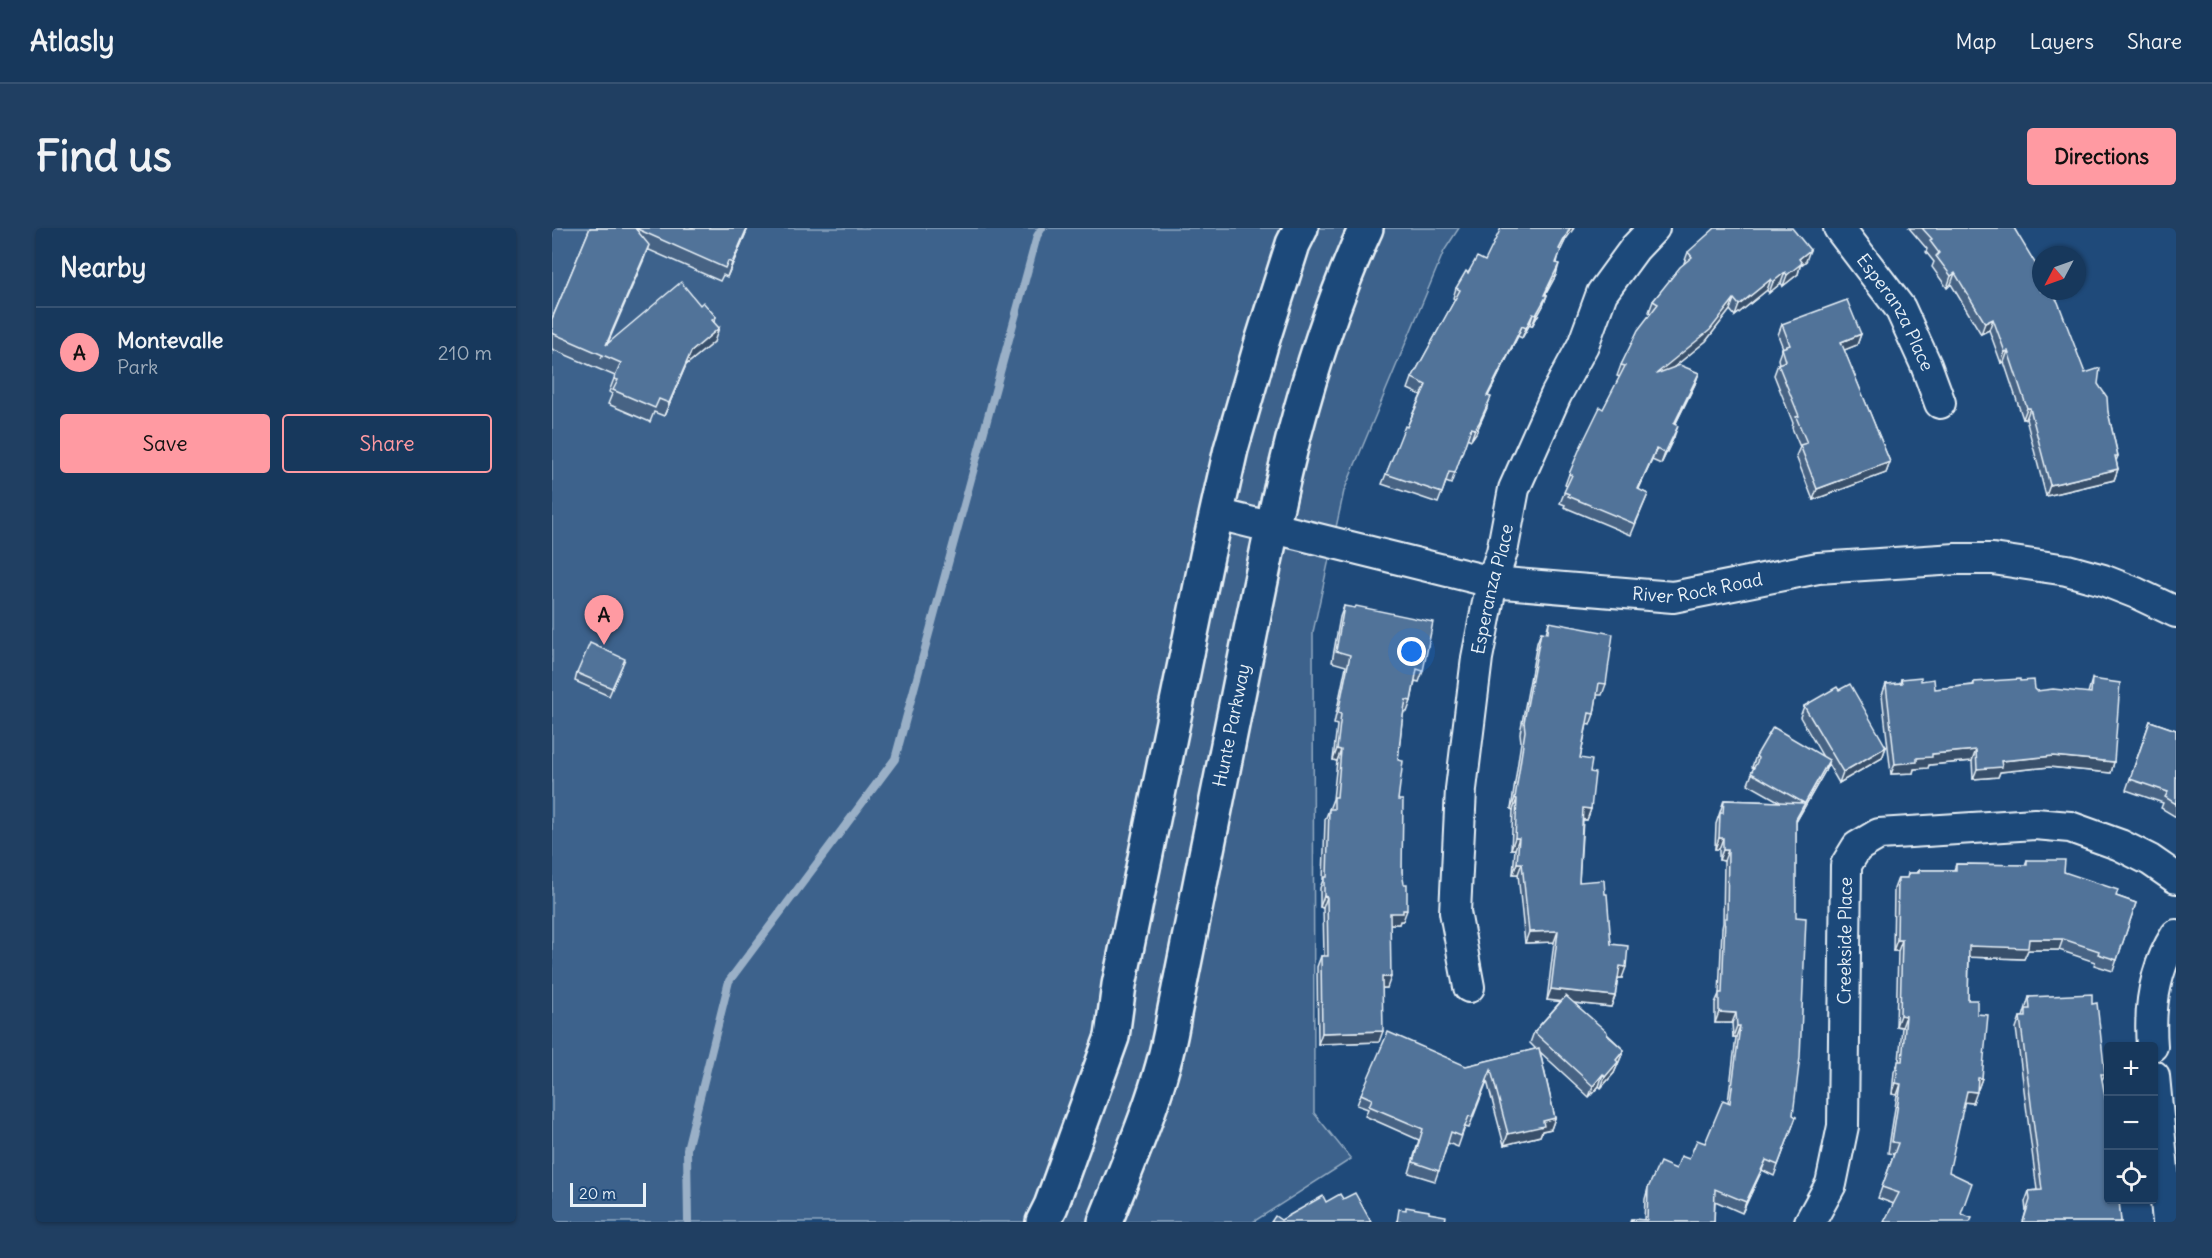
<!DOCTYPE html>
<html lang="en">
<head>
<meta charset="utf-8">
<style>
  :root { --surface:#17385c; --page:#203f62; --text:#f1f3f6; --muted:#9eacbb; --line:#365272; --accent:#ff9aa2 }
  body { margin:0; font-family:Delius,sans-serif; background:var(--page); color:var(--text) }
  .controls { position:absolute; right:18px; bottom:18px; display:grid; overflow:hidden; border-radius:6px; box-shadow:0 2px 4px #0004 }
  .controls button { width:54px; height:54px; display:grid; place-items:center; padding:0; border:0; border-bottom:2px solid var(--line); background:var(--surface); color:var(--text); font:30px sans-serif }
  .compass { position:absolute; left:1480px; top:18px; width:54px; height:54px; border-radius:50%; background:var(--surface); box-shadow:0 2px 4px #0004; rotate:229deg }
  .scale { position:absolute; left:18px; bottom:15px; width:76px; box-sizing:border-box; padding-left:6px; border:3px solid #e8f1f8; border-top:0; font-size:16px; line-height:21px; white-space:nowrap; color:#e8f1f8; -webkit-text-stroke:4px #1f4a7a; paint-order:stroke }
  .you { position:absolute; left:860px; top:424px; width:21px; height:21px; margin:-15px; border:4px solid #fff; border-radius:50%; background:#1a73e8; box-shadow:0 0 0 9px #1a73e833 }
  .badge { display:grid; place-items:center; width:39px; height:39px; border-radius:50%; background:var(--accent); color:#111; font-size:20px; font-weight:700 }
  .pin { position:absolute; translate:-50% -50px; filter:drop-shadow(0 2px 3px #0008) }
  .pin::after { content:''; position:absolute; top:32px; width:21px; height:18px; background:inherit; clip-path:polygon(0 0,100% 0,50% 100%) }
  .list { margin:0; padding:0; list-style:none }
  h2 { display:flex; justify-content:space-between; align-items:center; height:78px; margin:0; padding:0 24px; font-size:26px }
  h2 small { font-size:20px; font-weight:400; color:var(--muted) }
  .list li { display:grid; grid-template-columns:39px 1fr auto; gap:18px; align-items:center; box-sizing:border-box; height:90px; padding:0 24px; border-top:2px solid var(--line) }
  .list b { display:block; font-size:22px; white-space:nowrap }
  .list p { margin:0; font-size:20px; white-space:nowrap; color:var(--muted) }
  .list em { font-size:20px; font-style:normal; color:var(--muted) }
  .actions { display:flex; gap:12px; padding:18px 24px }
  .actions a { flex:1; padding:14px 0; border:2px solid var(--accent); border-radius:6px; text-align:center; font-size:21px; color:var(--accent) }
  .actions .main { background:var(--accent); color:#111 }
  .icon { flex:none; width:33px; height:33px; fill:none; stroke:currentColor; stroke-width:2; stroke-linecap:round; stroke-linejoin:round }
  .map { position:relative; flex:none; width:1624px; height:994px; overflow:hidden; border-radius:6px }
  header { display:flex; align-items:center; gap:36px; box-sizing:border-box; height:84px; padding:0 30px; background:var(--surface); border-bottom:2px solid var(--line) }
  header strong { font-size:28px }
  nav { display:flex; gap:33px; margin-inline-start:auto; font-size:21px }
  .intro { display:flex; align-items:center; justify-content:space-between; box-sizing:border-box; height:144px; padding:0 36px }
  h1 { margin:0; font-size:42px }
  .button { padding:15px 27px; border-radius:6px; background:var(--accent); color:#111; font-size:21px; font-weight:700 }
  main { display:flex; gap:36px; padding:0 36px }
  aside { flex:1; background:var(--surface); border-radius:6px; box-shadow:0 2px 4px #0004 }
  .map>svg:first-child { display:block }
  .green { fill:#3c628c; stroke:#92aac2; stroke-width:1.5 }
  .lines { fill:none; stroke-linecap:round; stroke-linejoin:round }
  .stream { stroke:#9ab0c7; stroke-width:8 }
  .street-casing { stroke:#e8f1f8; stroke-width:34 }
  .secondary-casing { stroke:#e8f1f8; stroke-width:38 }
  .street { stroke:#1f4a7a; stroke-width:30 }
  .secondary { stroke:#1f4a7a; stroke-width:33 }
  .wall { fill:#466384; stroke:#e8f1f8; stroke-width:1.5 }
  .shaded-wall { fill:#39506b; stroke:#e8f1f8; stroke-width:1.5 }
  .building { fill:#517399; stroke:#e8f1f8; stroke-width:1.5 }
  .labels { text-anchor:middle; stroke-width:4.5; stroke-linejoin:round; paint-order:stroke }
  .street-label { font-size:18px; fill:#e8f1f8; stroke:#1f4a7a }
</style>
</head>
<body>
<header>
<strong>Atlasly</strong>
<nav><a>Map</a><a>Layers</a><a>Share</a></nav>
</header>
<div class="intro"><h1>Find us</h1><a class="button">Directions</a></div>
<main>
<aside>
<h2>Nearby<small></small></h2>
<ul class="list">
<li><span class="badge">A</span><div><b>Montevalle</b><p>Park</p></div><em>210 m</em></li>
</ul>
<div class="actions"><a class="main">Save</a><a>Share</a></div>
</aside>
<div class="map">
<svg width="1624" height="994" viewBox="0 0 1624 994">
  <rect width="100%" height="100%" fill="#1f4a7a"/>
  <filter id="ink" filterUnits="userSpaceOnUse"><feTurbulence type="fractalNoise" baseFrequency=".0167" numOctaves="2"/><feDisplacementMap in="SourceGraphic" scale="12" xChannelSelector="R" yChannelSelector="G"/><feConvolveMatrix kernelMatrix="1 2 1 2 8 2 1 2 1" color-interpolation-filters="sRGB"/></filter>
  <g filter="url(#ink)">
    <path class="green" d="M0 0H907L892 23 792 263 761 404 762 885 799 931 701 994H0Z"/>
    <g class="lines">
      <path class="stream" d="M136 994 135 921 177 753 343 531 485 8 490 0"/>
      <defs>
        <g id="street">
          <path id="s1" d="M1287 0 1348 80 1374 137 1388 175"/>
          <path id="s2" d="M665 286 940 354 1121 369 1266 340 1404 331H1441L1515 342 1551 352 1584 365 1624 384"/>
          <path id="s3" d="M917 759 903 684 909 561 925 430 940 354 950 324 962 261 1004 167 1031 117 1050 65 1083 20 1102 0"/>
          <path d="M1600 818C1597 780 1603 740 1624 707"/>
          <path d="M1602 848 1616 994"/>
          <path id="s4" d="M1258 994 1279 956 1291 898 1294 637 1305 619 1327 606 1483 596 1518 599 1568 617 1598 632 1624 650"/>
        </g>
        <g id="secondary">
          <path d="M491 994 499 978 560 809 567 757 655 328 679 221 709 117 741 16 749 0"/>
          <path id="s5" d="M553 994C579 928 612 855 622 786 646 663 671 540 696 417 724 276 753 132 814 0"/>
        </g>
      </defs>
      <use href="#street" class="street-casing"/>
      <use href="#secondary" class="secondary-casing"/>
      <use href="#street" class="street"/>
      <use href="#secondary" class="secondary"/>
    </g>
    <g class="wall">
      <path d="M38 0H196L175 49 171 47 168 53 95 21 55 116 148 77 164 89 162 94V114L134 137 112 188 102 184 98 194 56 176 60 166 57 164 63 148 0 121V91Z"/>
      <path d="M1357 0H1462L1533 145 1546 156 1556 184 1566 228 1564 233 1566 241 1562 252 1494 268 1474 191H1471L1452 134 1449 135 1437 102 1429 106 1399 56 1395 60 1380 39 1382 34 1374 24 1375 21Z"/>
      <path d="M1014 11 1008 22 1005 35 1004 47 993 67H995L991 78 980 98 978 96 970 110 966 108 936 168 935 180 924 205 919 212 915 210 899 256 894 254 886 275 830 256 834 246 869 167 856 161 860 150 903 72 901 70 904 60 916 45 933 33Z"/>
      <path d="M1136 24 1254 33 1248 38 1246 46 1231 58 1229 55 1217 65 1215 62 1183 88 1178 82 1154 113 1122 139 1147 145 1143 156 1123 197 1122 209 1109 236 1100 232 1086 262 1096 266 1079 307 1012 279 1013 277 1008 275 1015 258 1013 257 1017 246 1068 149 1065 148 1069 137 1099 85 1097 84 1101 73 1133 35H1132Z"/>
      <path d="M1230 96 1309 106 1305 117 1292 122 1338 234 1334 245 1261 272 1244 228 1248 219 1240 200 1241 195 1222 147 1226 136H1227L1226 131 1230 120H1231L1226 107Z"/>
      <path d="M792 378 871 443 867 454 863 453 859 473 855 484 852 483 850 493 846 532V572L850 644 851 693H848L847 696H838L835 760H830L827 814 766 816 765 739 769 728H772L771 680 768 679V660L771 652 773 592 781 571 785 533 781 532 785 497 782 496 794 438 780 434 788 389Z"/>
      <path d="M997 394 1054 456 1050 467H1045L1042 486 1038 497 1035 496 1028 530 1038 544 1039 581 1035 592H1031L1027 654 1053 666 1059 716 1070 750H1066L1063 768 1059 779 1022 775 1072 822 1062 845 1049 860 1047 858 1037 869 988 824 1003 890 999 901 990 903 988 908 952 917 935 853 917 900 913 899 906 919 896 915 883 953 857 945 867 912 813 888 816 881 805 877 809 866 914 838 984 821 978 815 982 804 1009 773 995 772 1002 714 973 715 966 646H961L963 621H959L961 582 959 581 969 514 968 505 985 415 989 404 994 405Z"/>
      <path d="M70 438 57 468 23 453 25 445Z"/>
      <path d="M1349 451 1369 453 1383 461 1421 457 1422 454 1468 453 1485 463 1536 465 1540 451 1562 534 1559 545 1497 539 1448 544 1446 549 1421 551 1420 533 1377 537 1376 540 1362 541 1361 545 1339 546 1330 467 1334 456 1348 455Z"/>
      <path d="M1287 462 1334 519 1330 530 1287 555 1276 536 1273 543 1244 594 1241 887 1244 889 1222 948 1210 942 1190 985 1163 973 1162 994H1078L1079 991 1092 992 1093 971 1096 960 1137 931 1153 915 1176 874 1184 809H1181L1180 795H1163V775L1167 766 1170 700 1171 695 1172 633 1167 632V621H1163L1164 596 1172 572 1228 574 1196 556 1202 540 1200 539 1204 528 1271 529 1248 489 1252 478Z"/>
      <path d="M1598 493 1624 502V589L1609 580 1611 575 1574 562Z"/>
      <path d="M1475 632 1512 644 1564 668 1584 675 1561 743 1542 737 1543 734 1507 722H1476L1472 731 1417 729 1416 772 1425 786 1430 850 1426 861H1425L1421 875 1412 874 1342 976 1326 970 1342 926 1336 925 1345 867 1340 866 1342 844 1347 833 1350 799 1344 798 1346 723H1341L1342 661 1346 650H1355L1356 645H1365L1367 642H1402L1404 636 1473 637Z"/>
      <path d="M1477 769 1540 776 1553 846 1550 852 1569 994H1471L1474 983 1473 974 1477 963 1485 962 1464 800 1468 789H1471Z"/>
    </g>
    <g class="shaded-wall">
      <path d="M195 0H196L175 49 180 35Z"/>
      <path d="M1018 0H1022L1014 11 1004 32 1007 21Z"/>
      <path d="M97 17 92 31 49 131 54 117Z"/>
      <path d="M1258 22 1254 33 1248 38 1246 46 1231 58 1235 47 1247 31Z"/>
      <path d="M1007 36 1004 47 988 77 992 67Z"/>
      <path d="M1233 44 1229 55 1217 65 1221 54Z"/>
      <path d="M1403 45 1399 56 1395 60 1399 48Z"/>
      <path d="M1219 51 1215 62 1183 88 1187 77Z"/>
      <path d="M995 67 991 78 980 98 984 87Z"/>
      <path d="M1182 71 1178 82 1154 113 1100 157 1104 146Z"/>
      <path d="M981 86 978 96 970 110 974 100Z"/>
      <path d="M1441 91 1437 102 1429 106 1433 95Z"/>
      <path d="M970 98 966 108 931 178 935 168Z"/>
      <path d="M167 100 162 114 134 137 112 188 139 124Z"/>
      <path d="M1309 106 1305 117 1285 125 1289 114Z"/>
      <path d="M1456 123 1452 134 1449 135 1453 124Z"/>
      <path d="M1147 145 1143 156 1118 207 1122 196Z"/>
      <path d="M939 169 924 205 919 212 923 201Z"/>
      <path d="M1475 180H1478L1474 191H1471Z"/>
      <path d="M1126 198 1122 209 1109 236 1113 225Z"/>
      <path d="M1104 221 1100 232 1082 272 1086 261Z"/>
      <path d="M1338 234 1334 245 1261 272 1265 261Z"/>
      <path d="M1566 241 1562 252 1494 268 1498 257Z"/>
      <path d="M1334 519 1330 530 1287 555 1291 544Z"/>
      <path d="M785 521 789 522 785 533 781 532Z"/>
      <path d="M1424 522 1420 533 1377 537 1376 540 1362 541 1361 545 1339 546 1343 536 1380 526Z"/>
      <path d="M1501 528 1562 534 1559 545 1497 539 1448 544 1446 549 1421 551 1425 541 1449 533Z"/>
      <path d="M1277 532 1273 543 1240 601 1244 591Z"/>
      <path d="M963 570 965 571 961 582 959 581Z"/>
      <path d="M1031 580 1039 581 1035 592 1027 591Z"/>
      <path d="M963 610H967L963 621H959Z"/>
      <path d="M1167 610H1171L1167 621H1163Z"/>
      <path d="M1171 622H1176L1172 633 1167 632Z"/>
      <path d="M965 635H970L966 646H961Z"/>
      <path d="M772 668 775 669 771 680 768 679Z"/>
      <path d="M851 682H855L851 693H848L847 696H834L838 685Z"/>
      <path d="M1006 703 1002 714 973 715 977 704Z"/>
      <path d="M1477 711H1511L1507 722H1476L1472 731 1413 729 1417 718Z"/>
      <path d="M1345 712H1350L1346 723H1341Z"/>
      <path d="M1068 738 1074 739 1070 750H1064Z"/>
      <path d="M830 749H839L835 760H826Z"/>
      <path d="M999 761 1063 768 1059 779 995 772Z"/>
      <path d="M1167 784 1184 785 1180 795H1163Z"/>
      <path d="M1348 787 1354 788 1350 799 1344 798Z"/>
      <path d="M1185 798H1188L1184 809H1181Z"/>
      <path d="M831 803 827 814 766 816 770 805Z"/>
      <path d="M1072 822 1062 845 1049 860 1053 849 1064 832Z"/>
      <path d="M1051 846 1047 858 1037 869 1041 858Z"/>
      <path d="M1426 850H1430L1426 861H1422Z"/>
      <path d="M1344 855 1349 856 1345 867 1340 866Z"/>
      <path d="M1415 863 1425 864 1421 875 1411 874Z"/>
      <path d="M1003 890 999 901 990 903 988 908 952 917 956 906 991 893Z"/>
      <path d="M1214 932 1210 942 1190 985 1194 974Z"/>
    </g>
    <g class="building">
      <path d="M38 0H83L97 17 54 117 129 54 148 77 151 74 164 89 160 92 167 100 139 124 117 175 107 171 103 180 61 162 66 152 62 151 69 135 0 105V91Z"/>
      <path d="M83 0H195L180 35 176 33 173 40Z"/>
      <path d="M949 0H1018L1007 21 1009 22 1004 35 1007 36 992 67H995L984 87 981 86 974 100 970 98 935 168 939 169 927 195 923 201 919 200 903 245 897 244 890 265 834 246 853 198 855 199 874 157 860 150 908 62 904 60 914 43 916 45 925 29 933 33Z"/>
      <path d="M1163 0H1240L1258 22 1247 31 1250 35 1235 47 1233 44 1221 54 1219 51 1187 77 1182 71 1158 102 1104 146 1128 137 1147 145 1122 196 1126 198 1113 225 1104 221 1086 261 1096 266 1083 296 1016 268 1017 266 1012 264 1020 247 1017 246 1028 220 1048 179 1051 181 1073 138 1069 137 1086 102 1106 76 1101 73 1128 39 1140 29 1136 24Z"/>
      <path d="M1370 0H1462L1489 45V63H1499L1506 74 1533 145 1548 140 1546 156 1555 169 1556 184 1566 228H1563L1566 241 1498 257 1478 180H1475L1456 123 1453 124 1441 91 1433 95 1403 45 1399 48 1384 28 1387 25 1378 13 1380 11Z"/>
      <path d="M1295 72 1309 106 1289 114 1338 234 1265 261 1248 217 1255 215 1244 189 1247 188 1226 136 1234 133 1230 120 1238 117 1230 96Z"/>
      <path d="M792 378 803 380 804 378 881 394 871 443 865 441 859 473 854 472 850 493 846 532 851 533 846 572H851L850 644 852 656H855V682H851V685H838L839 749H830L831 803 770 805 769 728H776L775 669 772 668V649H775L777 581H782V569H785L789 522 785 521 789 486 786 485 798 427 784 423Z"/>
      <path d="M997 394 1061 406 1054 456 1047 455 1042 486 1037 485 1028 530 1040 532 1038 544 1043 545 1039 581 1031 580 1027 654 1052 652 1053 666H1055L1059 716 1076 718 1074 739 1068 738 1063 768 999 761 1006 703 977 704 970 635H965L967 610H963L965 571 963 570 973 503 972 494 989 404 996 405Z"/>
      <path d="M38 415 73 431 60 460 25 445Z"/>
      <path d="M1369 449V453L1382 451 1383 461 1422 457V454L1468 451V453L1482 452 1483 461 1485 463 1501 461 1539 465 1540 451 1568 455 1562 534 1501 528 1449 533 1450 539 1425 541 1424 522 1380 526V529L1365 530V534L1343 536 1334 456 1350 455 1349 451Z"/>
      <path d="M1298 456 1334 519 1291 544 1252 478 1285 459 1287 462Z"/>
      <path d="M1598 493 1624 502V576L1613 569 1616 564 1578 551Z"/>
      <path d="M1221 499 1277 532 1244 591V689L1254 690 1248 829 1241 887 1244 889 1226 937 1214 932 1194 974 1163 961 1162 994H1079V991L1095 992 1096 960 1108 934 1124 941 1129 928 1137 931 1145 912 1153 915 1171 872 1178 875 1188 798H1185L1184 785 1167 784V765H1170L1173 690H1175L1176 622H1171V610H1167L1168 585H1171L1172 572 1252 575 1199 545 1205 534 1206 530 1204 528Z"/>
      <path d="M1475 632H1513L1512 644 1566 662 1564 668 1584 675 1565 732 1546 726 1547 723 1511 711H1477L1476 720 1417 718 1416 772H1425V786L1436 787 1430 850H1426L1425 864 1415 863 1397 944 1420 955 1409 986 1420 990 1418 994H1332L1347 965 1330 959 1346 915 1340 914 1349 856 1344 855 1346 833H1350L1354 788 1348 787 1350 712H1345L1346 650H1356V645H1367V642H1404V636L1475 637Z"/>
      <path d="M1540 766V776L1545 775 1553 846H1549L1557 891V972H1567L1569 994H1471L1478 972 1477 963 1490 962 1468 789H1474V781H1478L1477 769Z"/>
      <path d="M1014 768 1055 804V807L1072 822 1064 832 1066 834 1053 849 1051 846 1041 858 982 804Z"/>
      <path d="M836 804 914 838 987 820 1003 890 991 893 992 898 956 906 939 842 920 889 917 888 909 908 899 904 887 943 861 934 871 901 817 878 820 871 809 866Z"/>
      <path d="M803 965 819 994H719L723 988 729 992 771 968 774 974 788 966 791 971Z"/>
      <path d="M854 979 877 983V985L894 988 893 994H845L847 981 854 982Z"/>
    </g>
  </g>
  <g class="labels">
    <g class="street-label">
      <text dy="6" stroke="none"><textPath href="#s1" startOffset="102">Esperanza Place</textPath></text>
      <text dy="6" stroke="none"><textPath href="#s2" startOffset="490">River Rock Road</textPath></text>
      <text dy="6" stroke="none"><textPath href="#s3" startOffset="402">Esperanza Place</textPath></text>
      <text dy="6" stroke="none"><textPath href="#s5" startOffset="514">Hunte Parkway</textPath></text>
      <text dy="6" stroke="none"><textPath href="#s4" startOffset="288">Creekside Place</textPath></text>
    </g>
  </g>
</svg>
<div class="controls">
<button>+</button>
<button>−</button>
<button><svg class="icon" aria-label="locate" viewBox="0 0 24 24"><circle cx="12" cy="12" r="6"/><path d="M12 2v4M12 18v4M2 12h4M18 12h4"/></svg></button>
</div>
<svg class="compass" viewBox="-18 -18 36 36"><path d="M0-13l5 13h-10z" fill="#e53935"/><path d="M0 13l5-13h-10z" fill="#9eacbb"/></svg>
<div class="scale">20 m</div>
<div class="you"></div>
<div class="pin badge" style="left:52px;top:417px">A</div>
</div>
</main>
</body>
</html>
